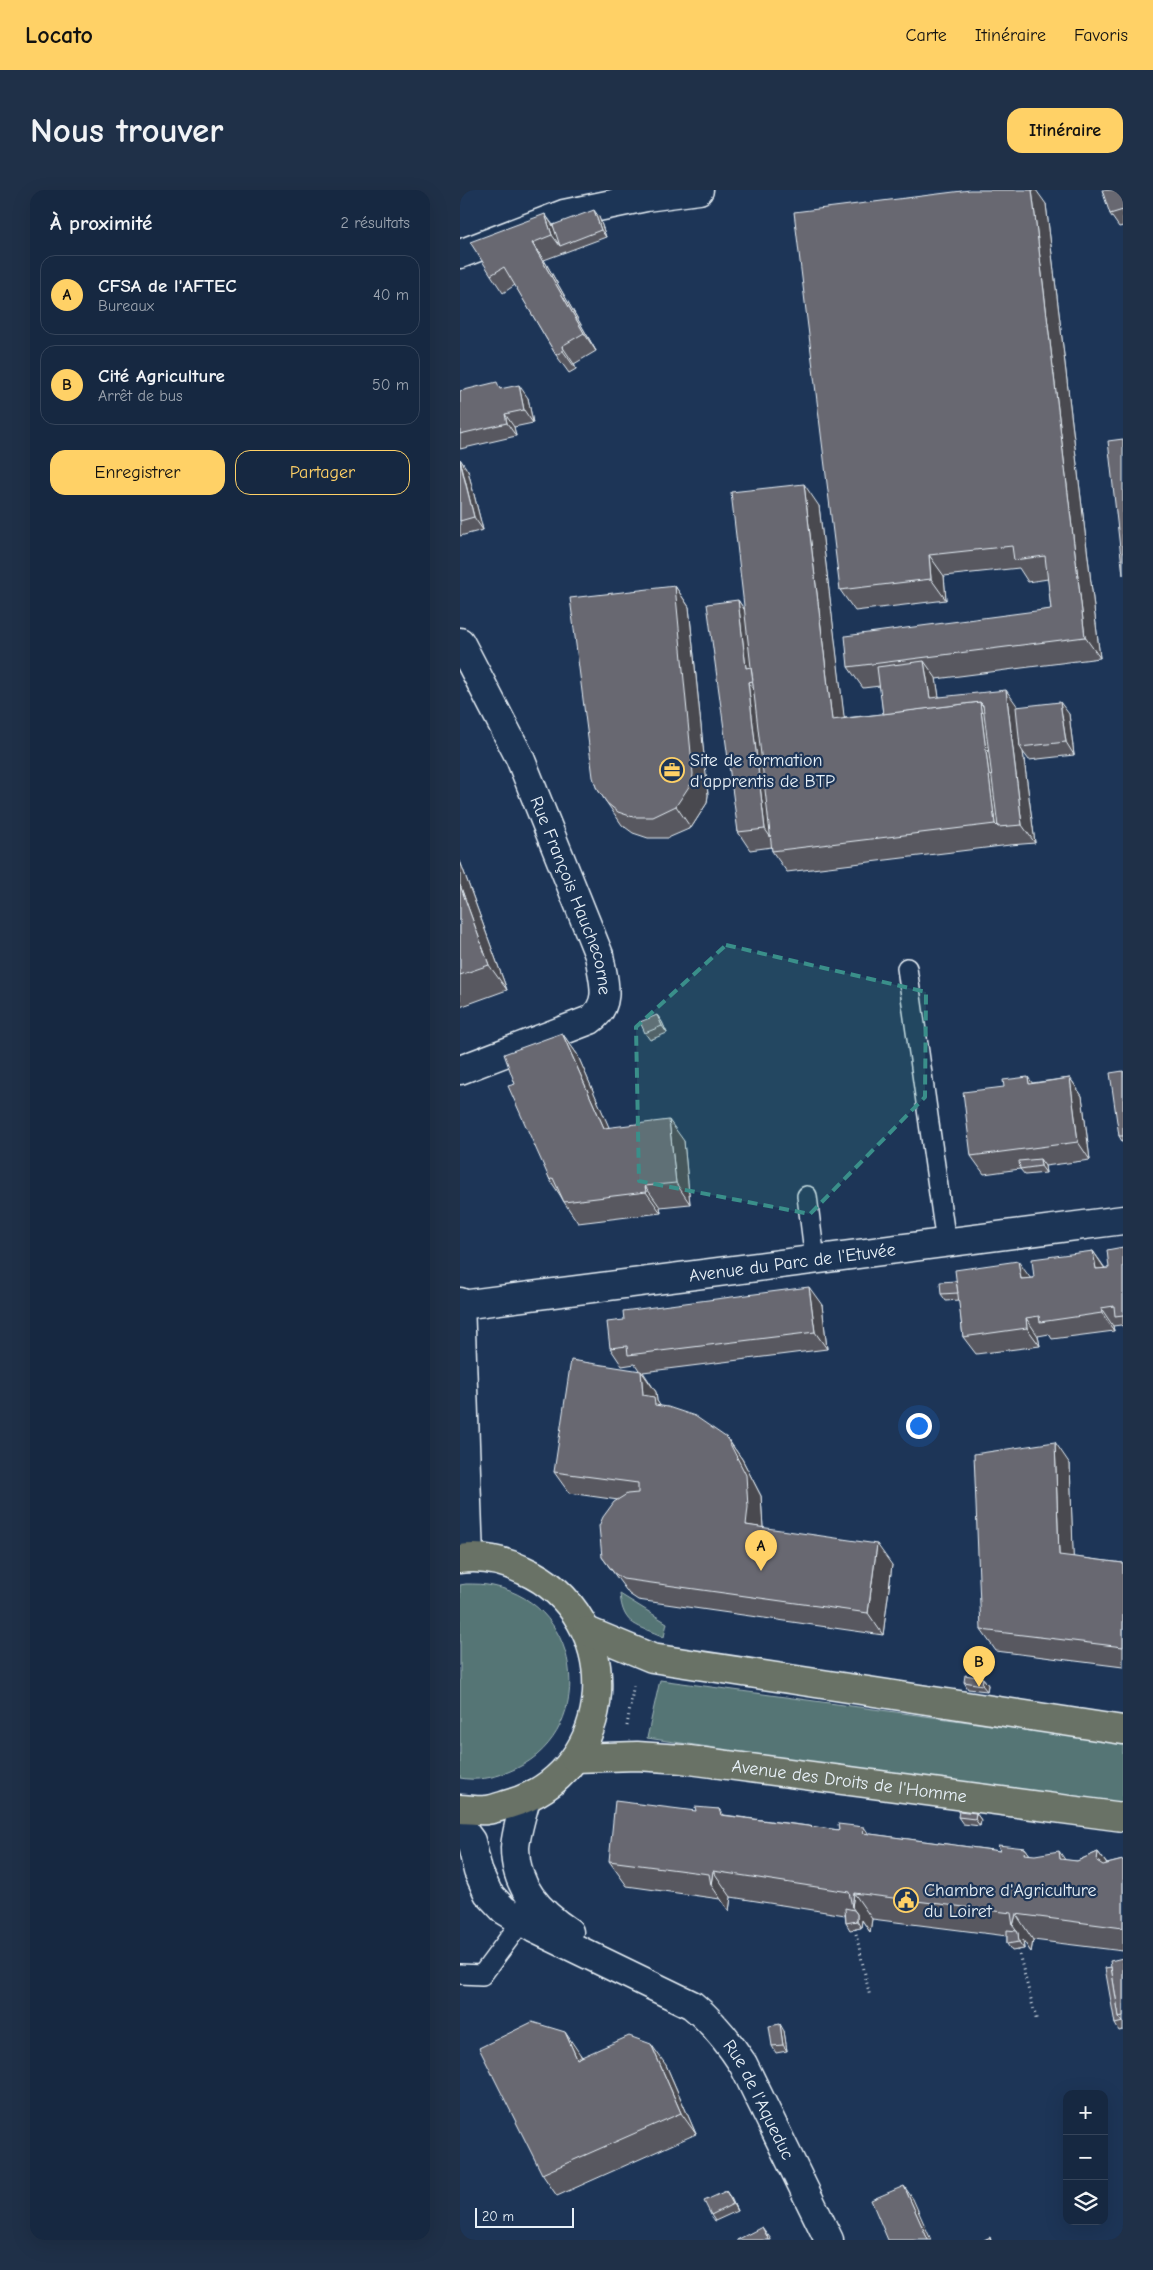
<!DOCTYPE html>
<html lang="fr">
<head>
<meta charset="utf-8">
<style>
  :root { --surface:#162841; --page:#1f3048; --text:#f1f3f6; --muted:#9ea6b1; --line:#35445a; --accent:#ffd166 }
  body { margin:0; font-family:"Comic Neue",sans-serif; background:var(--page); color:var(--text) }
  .controls { position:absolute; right:15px; bottom:15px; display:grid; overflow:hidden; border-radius:10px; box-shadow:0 5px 20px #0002 }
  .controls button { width:45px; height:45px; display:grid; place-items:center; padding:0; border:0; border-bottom:1px solid var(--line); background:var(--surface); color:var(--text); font:25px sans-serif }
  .scale { position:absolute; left:15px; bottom:12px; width:99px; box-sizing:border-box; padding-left:5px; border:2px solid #e8f1f8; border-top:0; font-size:14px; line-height:18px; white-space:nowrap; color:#e8f1f8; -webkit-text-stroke:4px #1d3557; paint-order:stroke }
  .you { position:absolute; left:458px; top:1235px; width:18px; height:18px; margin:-12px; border:4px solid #fff; border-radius:50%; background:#1a73e8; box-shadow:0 0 0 8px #1a73e833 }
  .badge { display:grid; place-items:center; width:32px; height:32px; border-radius:50%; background:var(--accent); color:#111; font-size:16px; font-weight:700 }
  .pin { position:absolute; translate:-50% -41px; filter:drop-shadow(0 1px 2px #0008) }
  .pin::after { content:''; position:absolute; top:26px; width:18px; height:15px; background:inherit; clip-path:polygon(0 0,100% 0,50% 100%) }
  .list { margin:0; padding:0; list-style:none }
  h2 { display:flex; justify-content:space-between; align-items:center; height:65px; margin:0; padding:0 20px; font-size:21px }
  h2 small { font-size:16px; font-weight:400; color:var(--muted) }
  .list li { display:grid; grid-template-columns:32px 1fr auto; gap:15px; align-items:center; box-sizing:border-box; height:80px; margin:0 10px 10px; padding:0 10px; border:1px solid var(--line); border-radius:15px }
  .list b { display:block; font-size:19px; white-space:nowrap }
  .list p { margin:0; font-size:16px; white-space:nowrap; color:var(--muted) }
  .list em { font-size:16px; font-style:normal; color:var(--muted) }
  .actions { display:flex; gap:10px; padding:15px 20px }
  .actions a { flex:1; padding:11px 0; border:1px solid var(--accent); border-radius:15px; text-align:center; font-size:18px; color:var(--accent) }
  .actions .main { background:var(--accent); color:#111 }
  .icon { flex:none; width:28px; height:28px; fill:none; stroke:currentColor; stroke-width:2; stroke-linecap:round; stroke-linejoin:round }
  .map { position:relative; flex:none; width:663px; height:2050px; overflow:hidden; border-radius:15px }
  header { display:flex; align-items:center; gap:30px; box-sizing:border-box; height:70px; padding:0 25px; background:var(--accent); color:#111 }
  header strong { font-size:24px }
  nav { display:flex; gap:28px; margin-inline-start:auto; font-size:18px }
  .intro { display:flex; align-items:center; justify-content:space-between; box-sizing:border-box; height:120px; padding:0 30px }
  h1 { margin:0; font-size:35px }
  .button { padding:12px 22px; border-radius:15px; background:var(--accent); color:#111; font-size:18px; font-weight:700 }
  main { display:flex; gap:30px; padding:0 30px }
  aside { flex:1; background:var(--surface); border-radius:15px; box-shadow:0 5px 20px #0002 }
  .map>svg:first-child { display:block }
  .green { fill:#547575; stroke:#9eb3b6 }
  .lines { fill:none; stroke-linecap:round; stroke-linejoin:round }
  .service-casing { stroke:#e8f1f8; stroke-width:22 }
  .minor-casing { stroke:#e8f1f8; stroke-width:31 }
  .primary-casing { stroke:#e8f1f8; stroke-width:31 }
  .path { stroke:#e8f1f8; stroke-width:3; stroke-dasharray:1 4; stroke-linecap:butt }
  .service { stroke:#1d3557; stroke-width:19 }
  .minor { stroke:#1d3557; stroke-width:28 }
  .primary { stroke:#697266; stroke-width:28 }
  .wall { fill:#595961; stroke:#e8f1f8 }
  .shaded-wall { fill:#48484f; stroke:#e8f1f8 }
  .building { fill:#676771; stroke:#e8f1f8 }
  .marked { fill:#3a8f8a; fill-opacity:0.2; stroke:#3a8f8a; stroke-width:4; stroke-dasharray:10 6; stroke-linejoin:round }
  .labels { text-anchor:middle; stroke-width:4.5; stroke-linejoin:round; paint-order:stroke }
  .poi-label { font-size:18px; fill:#e8f1f8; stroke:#1d3557; text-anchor:start }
  .street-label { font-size:18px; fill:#e8f1f8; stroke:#1d3557 }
</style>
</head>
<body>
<header>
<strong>Locato</strong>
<nav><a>Carte</a><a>Itinéraire</a><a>Favoris</a></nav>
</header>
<div class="intro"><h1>Nous trouver</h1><a class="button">Itinéraire</a></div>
<main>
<aside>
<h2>À proximité<small>2 résultats</small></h2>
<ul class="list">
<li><span class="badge">A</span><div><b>CFSA de l'AFTEC</b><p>Bureaux</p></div><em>40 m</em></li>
<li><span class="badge">B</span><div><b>Cité Agriculture</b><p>Arrêt de bus</p></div><em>50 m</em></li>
</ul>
<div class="actions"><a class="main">Enregistrer</a><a>Partager</a></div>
</aside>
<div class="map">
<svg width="663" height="2050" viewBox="0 0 663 2050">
  <rect width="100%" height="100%" fill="#1d3557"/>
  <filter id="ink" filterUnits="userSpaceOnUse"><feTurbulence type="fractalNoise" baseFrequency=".02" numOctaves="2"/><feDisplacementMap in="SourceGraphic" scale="10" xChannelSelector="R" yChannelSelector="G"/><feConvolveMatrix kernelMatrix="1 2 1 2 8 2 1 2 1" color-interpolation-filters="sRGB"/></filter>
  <g filter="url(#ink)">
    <g class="green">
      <path d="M6 1394C15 1394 24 1394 33 1396 127 1415 138 1548 48 1582 33 1588 16 1591 0 1588V1395Z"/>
      <path d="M160 1404 207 1433 204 1447C178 1435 163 1437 160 1404Z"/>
      <path d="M200 1490 663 1553V1618L187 1548Z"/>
    </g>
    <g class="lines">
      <defs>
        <g id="service">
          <path d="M447 778 486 1053"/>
          <path d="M347 1006 355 1070"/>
          <path d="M0 1784 22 1785 62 1731"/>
        </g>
        <g id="minor">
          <path d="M0 64 104 24 186 7 239 0"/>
          <path id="s1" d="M0 452 60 568 139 765C143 789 153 814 130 830L0 880"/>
          <path d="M0 1112 9 1368"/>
          <path id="s2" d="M1 1115 663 1030"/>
          <path d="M66 1609C62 1624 56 1642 55 1658 55 1697 79 1722 109 1742"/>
          <path id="s3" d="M0 1636 11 1651 18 1681 28 1703 44 1720 75 1739 232 1815C253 1832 268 1851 283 1874L369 2050"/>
        </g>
        <g id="primary">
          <path d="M0 1369C21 1366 44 1371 63 1380 168 1426 160 1582 49 1614 42 1616 34 1619 27 1620 18 1621 9 1619 0 1619"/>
          <path d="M127 1441 192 1468 663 1540"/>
          <path id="s4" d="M115 1568 177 1566 222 1569 663 1627"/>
        </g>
      </defs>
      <use href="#service" class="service-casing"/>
      <use href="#minor" class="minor-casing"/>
      <use href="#primary" class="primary-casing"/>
      <g class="path">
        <path d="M167 1536 174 1493"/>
        <path d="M395 1739 410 1807"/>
        <path d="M558 1760 577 1832"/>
      </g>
      <use href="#service" class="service"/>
      <use href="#minor" class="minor"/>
      <use href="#primary" class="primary"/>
    </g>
    <g class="wall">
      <path d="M663 0V36L659 37 650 24Z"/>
      <path d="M586 14 640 468 476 489 479 507 557 517 609 524 614 565 569 570 563 562 575 653 550 655 327 682 312 661V657L290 660 278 642V410L284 419 359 316 384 528 423 524 420 496 403 498 388 477 591 419 588 389 568 392 559 378 484 386 486 410 395 421 380 400Z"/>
      <path d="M85 24 93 35 139 27 146 47 84 70 136 161 114 174 116 179 109 183 96 165 55 95 43 103 31 85Z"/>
      <path d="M41 199 68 208 73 233 54 237 56 246 0 259V201Z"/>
      <path d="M0 269 8 281 23 340 0 346Z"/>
      <path d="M215 396 229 417 248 605 247 613 231 638 208 648H188L173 643 162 635 136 597Z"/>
      <path d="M0 671 47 800 0 817Z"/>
      <path d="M197 825 202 832 207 843 190 850 185 843Z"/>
      <path d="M102 843 117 864 149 938 224 951 230 1014 200 1017 201 1023 118 1033 104 1012 100 1005 90 990 55 894Z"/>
      <path d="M663 881V953L659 946Z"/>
      <path d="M610 888 622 906 630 970 585 976 586 983 565 985 560 979 524 984 511 966 572 893Z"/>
      <path d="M663 1057V1137L661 1135 653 1136 654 1141 592 1149 589 1144 578 1146 580 1156 516 1164 503 1147 499 1110 486 1111 481 1104 496 1091 574 1088 633 1061 645 1078H649Z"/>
      <path d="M362 1115 367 1159 183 1182 196 1202 197 1211 200 1216 267 1248 282 1269 301 1306 303 1338 432 1375 423 1445 178 1410 169 1404 142 1367 158 1310 109 1303 94 1282 179 1180 175 1174 162 1176 150 1158Z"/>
      <path d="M610 1274 613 1367 663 1373V1477L536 1461 521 1440Z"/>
      <path d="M523 1488 528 1495 527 1501 508 1499 504 1492Z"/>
      <path d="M259 1619 264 1625 540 1661 565 1658 570 1665 605 1670 617 1671 638 1662 647 1674 663 1670V1761L573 1750 571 1762 563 1750 564 1759 552 1761 547 1754V1746L412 1729 410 1742 402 1730 401 1738 390 1740 386 1733 385 1725 271 1707 269 1721 260 1709 167 1696 149 1671 236 1621Z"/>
      <path d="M516 1623 521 1630 520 1636 503 1634 498 1627Z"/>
      <path d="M663 1768V1840L659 1841 655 1834 651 1777Z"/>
      <path d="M324 1841 327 1861 316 1863 312 1856Z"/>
      <path d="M120 1864 122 1867 206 1875 236 1944 97 2006 82 1984Z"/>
      <path d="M271 2008 277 2021 255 2031 251 2025Z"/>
    </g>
    <g class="shaded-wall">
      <path d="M572 0H576L586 14 640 468 625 447Z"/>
      <path d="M134 20 139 27 146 47 141 40Z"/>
      <path d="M85 24 97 42 100 56 92 45Z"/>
      <path d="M72 53 84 70 136 161 124 143Z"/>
      <path d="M102 156 114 174 116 179 103 161Z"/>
      <path d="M59 195 68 208 73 233 64 220Z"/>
      <path d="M45 224 54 237 56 246 47 233Z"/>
      <path d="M0 269 8 281 23 340 14 327Z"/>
      <path d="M344 294 359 316 387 551 372 530Z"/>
      <path d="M469 365 484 386 486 410 471 389Z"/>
      <path d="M215 396 229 417 248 605 247 613 231 638 216 616Z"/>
      <path d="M278 410 290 428 297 483 286 478Z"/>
      <path d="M464 471 476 488 481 520 470 508Z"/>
      <path d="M288 492 300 509 317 657 305 639Z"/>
      <path d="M546 500 558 517 560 557 563 562 575 653 562 635Z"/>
      <path d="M520 512 535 533 538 637 535 634Z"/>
      <path d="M600 512 609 524 614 565 606 552Z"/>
      <path d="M0 671 47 800 29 775 0 695Z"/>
      <path d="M197 825 202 832 207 843 202 836Z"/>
      <path d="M102 843 117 864 159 960 144 938Z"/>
      <path d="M568 887 580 904 569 894Z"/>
      <path d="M610 888 622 906 630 970 618 952Z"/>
      <path d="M209 930 224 951 230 1014 216 993Z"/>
      <path d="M580 969 585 976 586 983 581 976Z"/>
      <path d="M185 996 200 1017 201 1023 186 1002Z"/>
      <path d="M633 1061 645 1079H636Z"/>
      <path d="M558 1071 571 1089H561Z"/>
      <path d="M349 1097 362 1115 367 1159 355 1142Z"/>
      <path d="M641 1118 653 1136 654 1141 642 1123Z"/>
      <path d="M566 1128 578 1146 580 1156 567 1138Z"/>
      <path d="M181 1181 196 1202 197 1211 209 1228 183 1205Z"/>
      <path d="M267 1248 282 1269 301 1306 303 1338 286 1335Z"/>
      <path d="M595 1252 610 1274 614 1387 599 1365Z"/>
      <path d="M417 1354 432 1375 423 1445 408 1423Z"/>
      <path d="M523 1488 528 1495 527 1501 522 1495Z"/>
      <path d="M516 1623 521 1630 520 1636 515 1629Z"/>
      <path d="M404 1637 422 1663 403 1643Z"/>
      <path d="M565 1658 583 1683 564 1664Z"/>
      <path d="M599 1661 617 1687 600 1669Z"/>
      <path d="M638 1662 656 1687 637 1671Z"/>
      <path d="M253 1681 271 1707 269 1721 251 1695Z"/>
      <path d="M394 1703 412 1729 410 1742 402 1730 401 1738 397 1731V1724L392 1717Z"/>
      <path d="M556 1724 573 1750 571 1762 563 1750 564 1759 559 1752 558 1743 553 1736Z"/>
      <path d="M320 1834 324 1841 327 1861 323 1855Z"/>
      <path d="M105 1842 120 1864 132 1890 117 1869Z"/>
      <path d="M191 1854 206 1875 236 1944 221 1923Z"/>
      <path d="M444 1996 453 2009 471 2050H468Z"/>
      <path d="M266 2001 271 2008 277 2021 273 2014Z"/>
      <path d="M302 2037 311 2049V2050H309Z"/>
    </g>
    <g class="building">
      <path d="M510 0H572L625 447 388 477 385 446 591 419 585 366 554 370 552 356 469 365 471 389 380 400 334 22Z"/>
      <path d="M642 0H663V20L650 24Z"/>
      <path d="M134 20 141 40 100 56 93 35Z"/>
      <path d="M85 24 92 45 72 53 124 143 102 156 103 161 96 165 44 77 31 85 10 52Z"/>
      <path d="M37 192 40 199 59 195 64 220 45 224 47 233 0 244V201Z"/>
      <path d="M663 249V385L648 251Z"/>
      <path d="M0 271 14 327 0 331Z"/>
      <path d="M344 294 372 530 520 512 535 634 312 661 271 302Z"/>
      <path d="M215 396 233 584 232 592 216 616 193 627H173L158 622 147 613 136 597 133 587 110 408Z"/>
      <path d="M278 410 286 478 291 477 293 491 288 492 305 639 278 642 247 414Z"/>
      <path d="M464 471 470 508 546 500 562 635 538 637 523 515 520 512 423 524 417 477Z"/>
      <path d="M600 512 606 552 560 557 556 517Z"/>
      <path d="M0 695 29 775 0 785Z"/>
      <path d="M197 825 202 836 185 843 180 832Z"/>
      <path d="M102 843 144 938 209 930 216 993 185 996 186 1002 104 1012 93 988 90 990 48 896 55 894 44 864Z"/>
      <path d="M663 881V946H659L650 883Z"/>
      <path d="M568 887 569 894 610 888 618 952 511 966 503 902 544 897 543 890Z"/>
      <path d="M580 969 581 976 560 979 559 971Z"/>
      <path d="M663 1057V1125L655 1126 654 1116 641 1118 642 1123 580 1132 579 1126 566 1128 567 1138 503 1147 495 1080 558 1071 561 1089 574 1088 572 1069 633 1061 636 1079 649 1078 647 1060Z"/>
      <path d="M496 1091 498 1103 481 1104 480 1092Z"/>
      <path d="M349 1097 355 1142 168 1165 167 1156 150 1158 147 1132 164 1130 163 1121Z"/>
      <path d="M111 1170 181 1181 183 1205 194 1207 195 1215 208 1217 235 1226 267 1248 286 1285 288 1317 286 1335 417 1354 408 1423 163 1389 154 1383 142 1367 139 1336 143 1327 154 1312 167 1304 178 1303V1293L94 1282Z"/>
      <path d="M595 1252 599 1365 663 1373V1457L521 1440 514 1264Z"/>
      <path d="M505 1485 523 1488 522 1495 504 1492Z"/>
      <path d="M155 1611 236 1621 235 1617 259 1619 261 1625 379 1640 378 1634 404 1637 403 1643 540 1661 538 1655 565 1658 564 1664 575 1665 599 1661 600 1669 617 1671 638 1662 637 1671 643 1675 663 1670V1738L556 1724 553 1736 551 1723 394 1703 392 1717 389 1702 253 1681 251 1695 249 1684 149 1671Z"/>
      <path d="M499 1621 516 1623 515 1629 498 1627Z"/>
      <path d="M385 1718 394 1720 397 1724V1731L386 1733Z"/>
      <path d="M547 1740 557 1741 558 1743 559 1752 547 1754Z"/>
      <path d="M663 1768V1826L659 1827 650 1771Z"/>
      <path d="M651 1777 659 1827 663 1832 655 1834 645 1778Z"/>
      <path d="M72 1832 105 1842 117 1869 169 1846 191 1854 221 1923 82 1984 19 1858Z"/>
      <path d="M320 1834 323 1855 312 1856 309 1836Z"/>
      <path d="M444 1996 468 2050H428L411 2010Z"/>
      <path d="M266 2001 273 2014 251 2025 244 2011Z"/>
      <path d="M302 2037 309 2050H277Z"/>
      <path d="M530 2047 531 2050H524Z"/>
    </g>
  </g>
  <path class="marked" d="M266 755 466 802 465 907 350 1024 179 991 176 837Z"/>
  <defs>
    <symbol id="office-ring" viewBox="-11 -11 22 22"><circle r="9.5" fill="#1d3557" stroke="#ffd166" stroke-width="1.5"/><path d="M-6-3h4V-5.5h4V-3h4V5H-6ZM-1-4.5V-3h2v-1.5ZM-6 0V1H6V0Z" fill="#ffd166"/></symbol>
    <symbol id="civic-ring" viewBox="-11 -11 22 22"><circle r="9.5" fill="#1d3557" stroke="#ffd166" stroke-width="1.5"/><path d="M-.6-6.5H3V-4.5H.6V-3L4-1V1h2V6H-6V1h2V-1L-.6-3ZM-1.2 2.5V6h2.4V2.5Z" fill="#ffd166"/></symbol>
  </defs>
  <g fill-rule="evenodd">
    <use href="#office-ring" x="198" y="566" width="28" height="28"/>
    <use href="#civic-ring" x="432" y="1696" width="28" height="28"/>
  </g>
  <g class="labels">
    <g class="poi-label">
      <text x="230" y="576">Site de formation<tspan x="230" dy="21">d'apprentis de BTP</tspan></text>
      <text x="464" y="1706">Chambre d'Agriculture<tspan x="464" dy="21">du Loiret</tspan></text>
    </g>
    <g class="street-label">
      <text dy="6" stroke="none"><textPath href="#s1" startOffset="278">Rue François Hauchecorne</textPath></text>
      <text dy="6" stroke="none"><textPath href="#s2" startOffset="334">Avenue du Parc de l'Etuvée</textPath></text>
      <text dy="6" stroke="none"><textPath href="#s4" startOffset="276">Avenue des Droits de l'Homme</textPath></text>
      <text dy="6" stroke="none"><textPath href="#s3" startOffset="425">Rue de l'Aqueduc</textPath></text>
    </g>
  </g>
</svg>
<div class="controls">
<button>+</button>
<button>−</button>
<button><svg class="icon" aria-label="layers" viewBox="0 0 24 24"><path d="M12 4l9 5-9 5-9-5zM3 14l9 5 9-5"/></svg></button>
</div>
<div class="scale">20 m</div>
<div class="you"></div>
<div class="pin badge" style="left:301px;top:1381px">A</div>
<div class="pin badge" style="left:519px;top:1497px">B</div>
</div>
</main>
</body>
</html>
